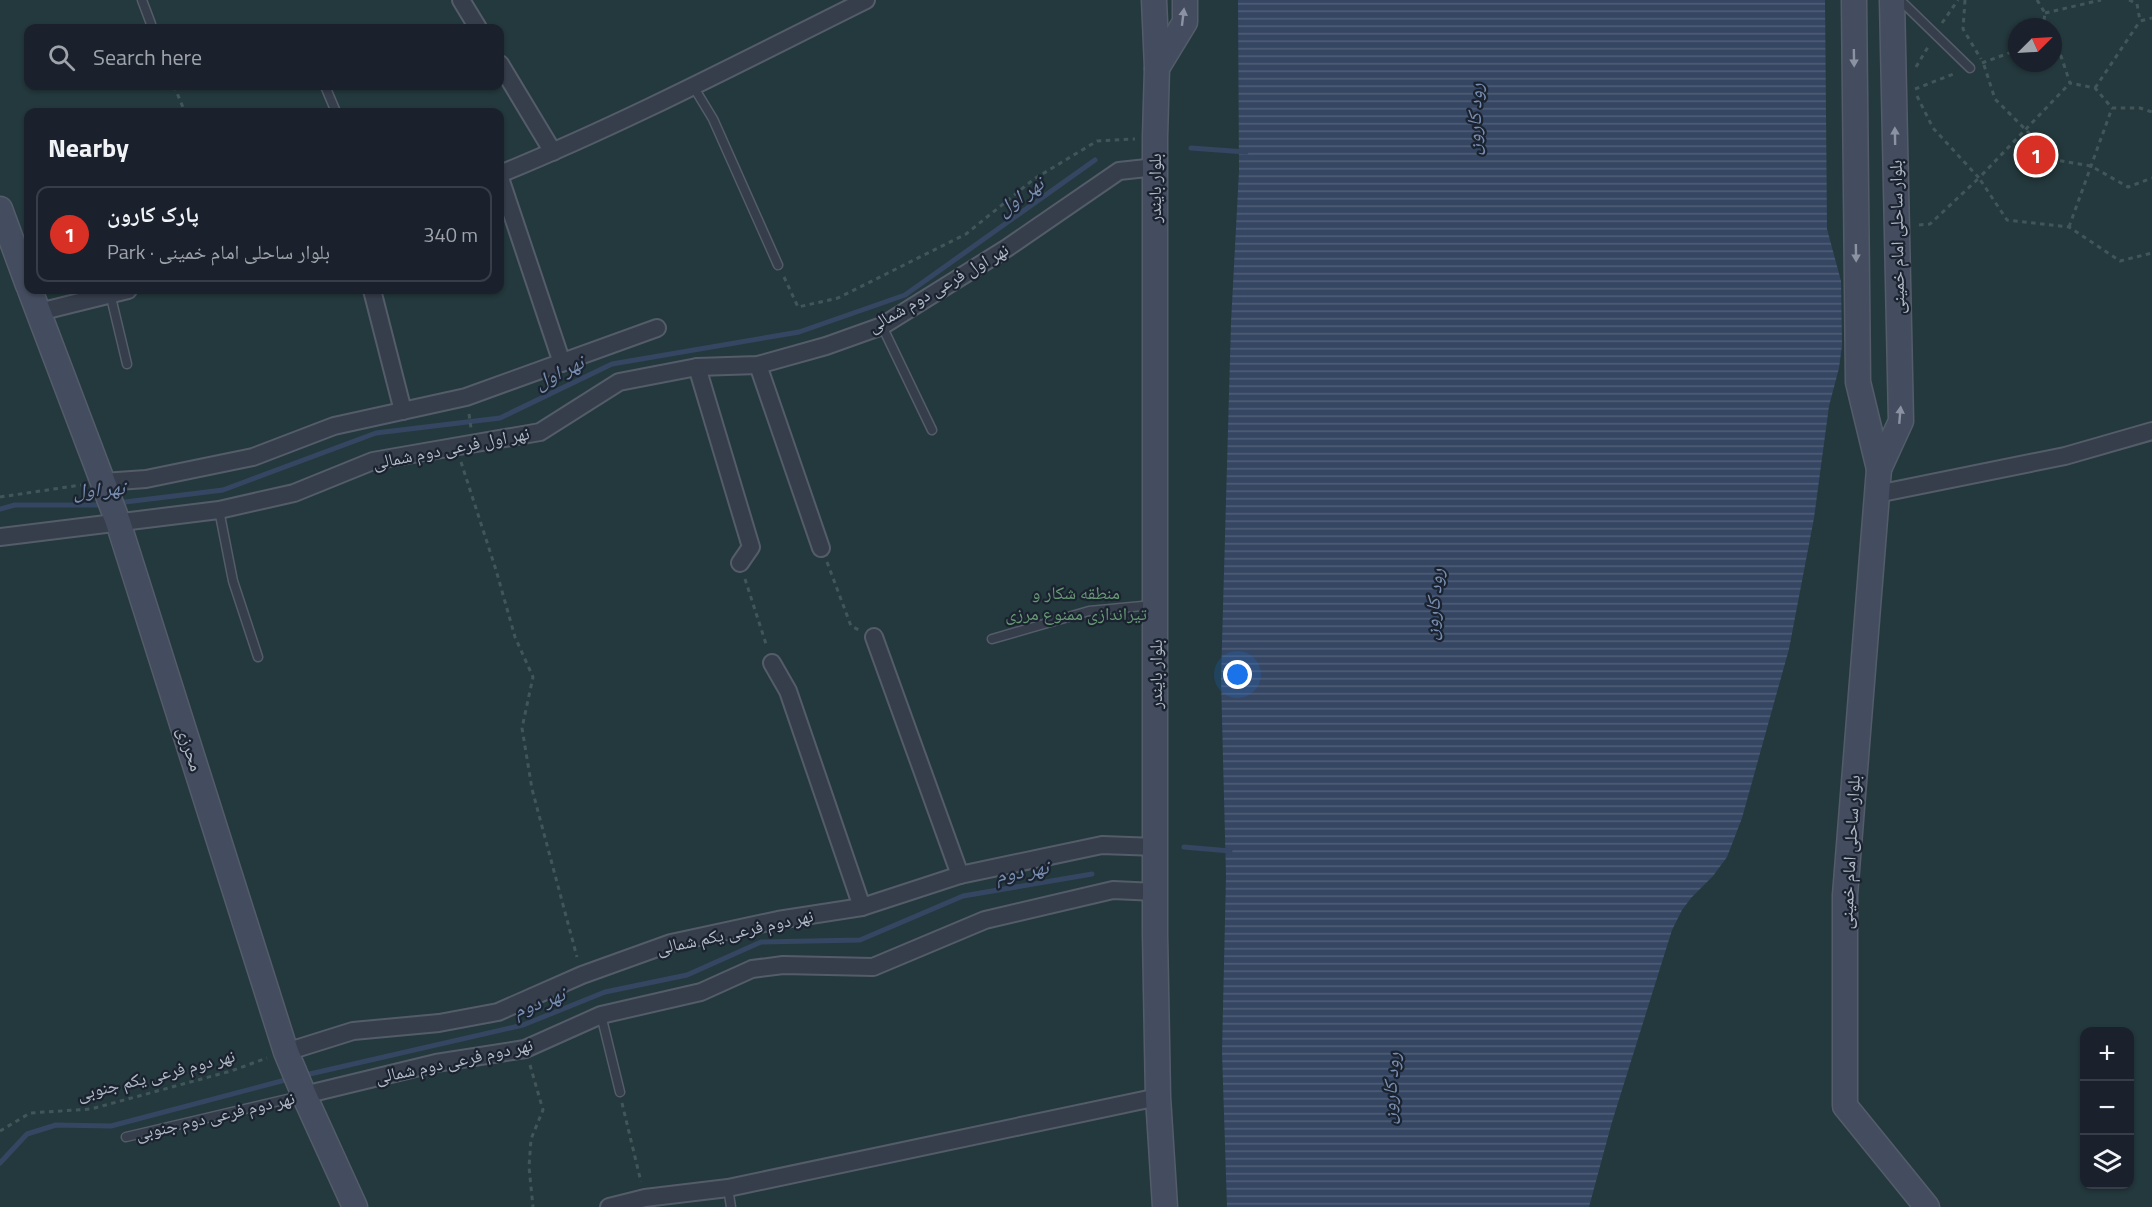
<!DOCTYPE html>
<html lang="en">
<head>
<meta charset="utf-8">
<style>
  :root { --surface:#1a212d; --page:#272e39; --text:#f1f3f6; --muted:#9fa3aa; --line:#383e49; --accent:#d93025 }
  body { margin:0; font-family:"Titillium Web","Noto Naskh Arabic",sans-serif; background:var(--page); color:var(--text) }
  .controls { position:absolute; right:18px; bottom:18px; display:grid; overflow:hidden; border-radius:12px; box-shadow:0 2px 4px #0004 }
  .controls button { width:54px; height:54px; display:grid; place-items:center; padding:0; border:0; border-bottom:2px solid var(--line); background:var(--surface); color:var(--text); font:30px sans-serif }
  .compass { position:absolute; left:2008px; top:18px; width:54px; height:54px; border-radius:50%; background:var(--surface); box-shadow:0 2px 4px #0004; rotate:66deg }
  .you { position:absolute; left:1238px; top:675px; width:21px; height:21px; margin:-15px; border:4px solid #fff; border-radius:50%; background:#1a73e8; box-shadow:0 0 0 9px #1a73e833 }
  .badge { display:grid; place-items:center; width:39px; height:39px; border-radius:50%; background:var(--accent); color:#fff; font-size:20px; font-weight:700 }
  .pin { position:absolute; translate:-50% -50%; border:3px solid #fff; box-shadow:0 2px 6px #0006 }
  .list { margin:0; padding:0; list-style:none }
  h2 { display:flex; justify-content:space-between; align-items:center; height:78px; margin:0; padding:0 24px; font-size:26px }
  h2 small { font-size:20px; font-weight:400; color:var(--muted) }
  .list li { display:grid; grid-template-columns:39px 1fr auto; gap:18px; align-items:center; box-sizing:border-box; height:96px; margin:0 12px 12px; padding:0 12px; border:2px solid var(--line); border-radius:12px }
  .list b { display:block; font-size:22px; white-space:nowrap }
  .list p { margin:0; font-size:20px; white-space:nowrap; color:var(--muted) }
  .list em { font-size:20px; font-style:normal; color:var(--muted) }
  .icon { flex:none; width:33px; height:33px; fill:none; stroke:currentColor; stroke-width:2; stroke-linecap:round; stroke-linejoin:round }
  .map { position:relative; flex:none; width:2152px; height:1207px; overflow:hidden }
  .search { position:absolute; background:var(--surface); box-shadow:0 2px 4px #0004; left:24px; top:24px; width:480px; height:66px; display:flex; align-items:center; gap:15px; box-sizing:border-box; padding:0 21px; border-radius:12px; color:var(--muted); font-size:22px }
  .panel { position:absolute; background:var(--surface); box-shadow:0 2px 4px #0004; left:24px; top:108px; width:480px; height:186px; border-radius:12px }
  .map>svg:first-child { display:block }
  .green { fill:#24393d; fill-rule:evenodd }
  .water { fill:url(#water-rules) }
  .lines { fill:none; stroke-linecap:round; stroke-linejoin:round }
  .stream { stroke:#354663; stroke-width:5 }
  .lane-casing { stroke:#545c6a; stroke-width:11 }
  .street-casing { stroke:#545c6a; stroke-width:20 }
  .secondary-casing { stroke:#545c6a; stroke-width:27 }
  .path { stroke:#42565a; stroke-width:3; stroke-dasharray:4.5 4.5; stroke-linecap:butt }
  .lane { stroke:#363e4c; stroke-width:8 }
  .street { stroke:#363e4c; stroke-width:16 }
  .secondary { stroke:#444d5f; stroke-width:24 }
  .oneway { fill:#8b93a3 }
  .labels { text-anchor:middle; stroke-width:4.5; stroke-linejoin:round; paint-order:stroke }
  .street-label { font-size:18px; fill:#b1b9c7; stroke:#1b2330 }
  .park-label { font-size:18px; fill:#679975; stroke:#1b2330 }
  .water-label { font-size:20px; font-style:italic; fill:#788eb0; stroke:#1b2330 }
</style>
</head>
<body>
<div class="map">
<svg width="2152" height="1207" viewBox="0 0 2152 1207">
  <defs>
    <pattern id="water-rules" width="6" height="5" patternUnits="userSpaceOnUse" patternTransform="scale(1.5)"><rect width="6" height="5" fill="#354663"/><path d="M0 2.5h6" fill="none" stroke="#505f78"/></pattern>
  </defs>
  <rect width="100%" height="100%" fill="#222c3c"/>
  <path class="green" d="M0 0H2152V1207H0ZM2017 27H2053V63H2017ZM28 28H500V86H28ZM28 112H500V290H28ZM2084 1032H2130V1184H2084Z"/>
  <path class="water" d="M1238 0H1825L1827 229 1841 281 1842 345 1839 368 1829 406 1814 518 1789 649 1742 818 1727 857 1713 876 1691 898 1682 910 1672 930 1612 1122 1589 1207H1227L1222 1052 1226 876 1221 679 1231 323 1239 171Z"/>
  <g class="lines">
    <g class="stream">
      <path d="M1191 148 1246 152"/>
      <path d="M117 503 223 490 376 433 500 418 612 364 799 332 905 295 1095 160"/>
      <path d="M0 509 15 505H105"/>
      <path d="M1184 847 1230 851"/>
      <path d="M301 1076 523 1025 605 992 687 975 761 942 860 940 963 896 1092 874"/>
      <path d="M0 1163 27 1134 56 1125 111 1126 289 1079"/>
    </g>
    <defs>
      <g id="lane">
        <path d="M142 0 151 24"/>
        <path d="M1900 0 1970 68"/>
        <path d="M325 86 336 112"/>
        <path d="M693 86 713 119 778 265"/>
        <path d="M110 293 127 364"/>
        <path d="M882 326 932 430"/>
        <path d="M219 510 233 581 258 657"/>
        <path d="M992 639 1089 611 1153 605"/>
        <path d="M601 1015 620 1092"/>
        <path d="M126 1137 300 1096"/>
        <path d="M728 1188 731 1207"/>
      </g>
      <g id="street">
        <path d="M461 0 478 28"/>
        <path d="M500 64 553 152"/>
        <path d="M500 174C625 123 745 60 866 0"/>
        <path d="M500 178 562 363"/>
        <path d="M372 290 403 411"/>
        <path d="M39 312 128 290"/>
        <path d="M758 365 821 548"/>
        <path d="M697 367 751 547 740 563"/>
        <path d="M103 482 146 479 253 457 334 426 466 397 657 328"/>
        <path d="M1877 494 2065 456 2152 431"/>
        <path d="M0 537 219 510 294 493 373 461 540 432 619 382 697 367 758 365 826 346 882 326 1007 248 1119 171 1156 167"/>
        <path d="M874 637 960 875"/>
        <path d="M772 663 788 691 862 907"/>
        <path d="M286 1052 353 1031 439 1023 498 1012 582 975 671 943 778 920 862 907 960 875 1102 845 1157 847"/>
        <path d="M304 1095 436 1063 525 1049 601 1015 701 992 752 969 783 965 873 967 985 920 1113 890 1156 892"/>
        <path d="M609 1207 645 1198 728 1188 1158 1097"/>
      </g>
      <g id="secondary">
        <path d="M1154 0 1157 68 1155 137V934L1158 1097 1165 1207"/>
        <path d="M1854 0 1858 382 1879 469 1845 895V1106L1927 1207"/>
        <path d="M1157 68 1185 22V0"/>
        <path d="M0 209 28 285"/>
        <path d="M30 290 118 522 286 1052 304 1095 355 1207"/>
        <path d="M1879 469 1901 421 1892 0"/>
      </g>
    </defs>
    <use href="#lane" class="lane-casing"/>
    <use href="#street" class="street-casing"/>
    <use href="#secondary" class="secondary-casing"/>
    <g class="path">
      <path d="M1965 0 1963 29 1981 59"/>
      <path d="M2037 0 2045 13 2043 27"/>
      <path d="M2129 0 2137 4 2140 21 2152 18"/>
      <path d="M2045 13 2101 0"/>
      <path d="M1942 23 1958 0"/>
      <path d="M2053 50 2061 56 2070 83 2095 88 2112 108H2140L2152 112"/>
      <path d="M1982 63 2017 50"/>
      <path d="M1984 65 1995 99 2056 160 2091 166 2128 187 2152 178"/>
      <path d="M1916 67 1928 47"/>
      <path d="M174 86 185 112"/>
      <path d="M2095 88 2140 21"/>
      <path d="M1915 89 1956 73"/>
      <path d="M1917 96 1933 128 1979 178 2070 83"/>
      <path d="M1919 225 1930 224 1979 178 2007 220 2069 227 2120 261 2152 253"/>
      <path d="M2069 227 2112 108"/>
      <path d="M784 277 798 307 838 298 966 234 1034 179 1097 141 1135 139"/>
      <path d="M469 414 471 428"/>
      <path d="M461 462 496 570 515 637 533 677 522 728 532 789 577 957"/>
      <path d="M0 497 81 485"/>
      <path d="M827 562 851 626 859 630"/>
      <path d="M745 579 767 647"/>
      <path d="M530 1065 543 1110 531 1139 529 1167 533 1207"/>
      <path d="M622 1103 641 1182"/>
      <path d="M0 1131 30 1113 91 1109 231 1071 267 1058"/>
    </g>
    <use href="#lane" class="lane"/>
    <use href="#street" class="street"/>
    <use href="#secondary" class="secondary"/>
  </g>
  <defs><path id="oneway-solid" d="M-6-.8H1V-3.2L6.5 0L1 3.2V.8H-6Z" transform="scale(1.5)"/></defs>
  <g class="oneway">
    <use href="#oneway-solid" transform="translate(1183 17) rotate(-83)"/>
    <use href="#oneway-solid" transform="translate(1854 58) rotate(89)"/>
    <use href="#oneway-solid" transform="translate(1895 136) rotate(-91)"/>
    <use href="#oneway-solid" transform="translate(1856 253) rotate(89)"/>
    <use href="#oneway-solid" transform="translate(1900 415) rotate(-85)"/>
  </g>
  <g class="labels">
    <g class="street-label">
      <text transform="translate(1155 188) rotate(-90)" y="6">بلوار بایندر</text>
      <text transform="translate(1897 237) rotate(-91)" y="6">بلوار ساحلی امام خمینی</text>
      <text transform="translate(938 288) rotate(-30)" y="6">نهر اول فرعی دوم شمالی</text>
      <text transform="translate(451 448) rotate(-11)" y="6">نهر اول فرعی دوم شمالی</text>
      <text transform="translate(1156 674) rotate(-90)" y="6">بلوار بایندر</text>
      <text transform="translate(190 749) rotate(72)" y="6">محرزی</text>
      <text transform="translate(1850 852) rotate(-87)" y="6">بلوار ساحلی امام خمینی</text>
      <text transform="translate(735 932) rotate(-12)" y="6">نهر دوم فرعی یکم شمالی</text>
      <text transform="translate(454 1061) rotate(-12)" y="6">نهر دوم فرعی دوم شمالی</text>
      <text transform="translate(156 1075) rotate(-14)" y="6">نهر دوم فرعی یکم جنوبی</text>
      <text transform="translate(215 1116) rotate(-13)" y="6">نهر دوم فرعی دوم جنوبی</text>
    </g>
    <g class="park-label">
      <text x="1076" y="599">منطقه شکار و<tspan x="1076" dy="21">تیراندازی ممنوع مرزی</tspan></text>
    </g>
    <g class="water-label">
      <text transform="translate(1474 119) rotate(-88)" y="7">رود کارون</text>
      <text transform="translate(1020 196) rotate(-35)" y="7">نهر اول</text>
      <text transform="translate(559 372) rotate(-26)" y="7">نهر اول</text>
      <text transform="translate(99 489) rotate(-4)" y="7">نهر اول</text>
      <text transform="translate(1433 604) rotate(-85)" y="7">رود کارون</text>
      <text transform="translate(1022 871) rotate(-10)" y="7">نهر دوم</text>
      <text transform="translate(539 1002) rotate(-20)" y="7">نهر دوم</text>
      <text transform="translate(1390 1088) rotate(-86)" y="7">رود کارون</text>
    </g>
  </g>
</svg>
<div class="controls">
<button>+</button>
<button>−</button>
<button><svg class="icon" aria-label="layers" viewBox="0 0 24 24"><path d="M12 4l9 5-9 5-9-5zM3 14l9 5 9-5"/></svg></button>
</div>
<svg class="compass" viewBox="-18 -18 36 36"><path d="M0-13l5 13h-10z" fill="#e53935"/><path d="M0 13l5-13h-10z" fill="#9fa3aa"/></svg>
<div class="you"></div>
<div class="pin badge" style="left:2036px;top:155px">1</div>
<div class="search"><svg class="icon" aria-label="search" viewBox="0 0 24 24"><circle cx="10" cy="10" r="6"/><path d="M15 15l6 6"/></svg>Search here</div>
<section class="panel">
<h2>Nearby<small></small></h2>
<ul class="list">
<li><span class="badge">1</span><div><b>پارک کارون</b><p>Park · بلوار ساحلی امام خمینی</p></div><em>340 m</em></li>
</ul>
</section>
</div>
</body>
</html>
